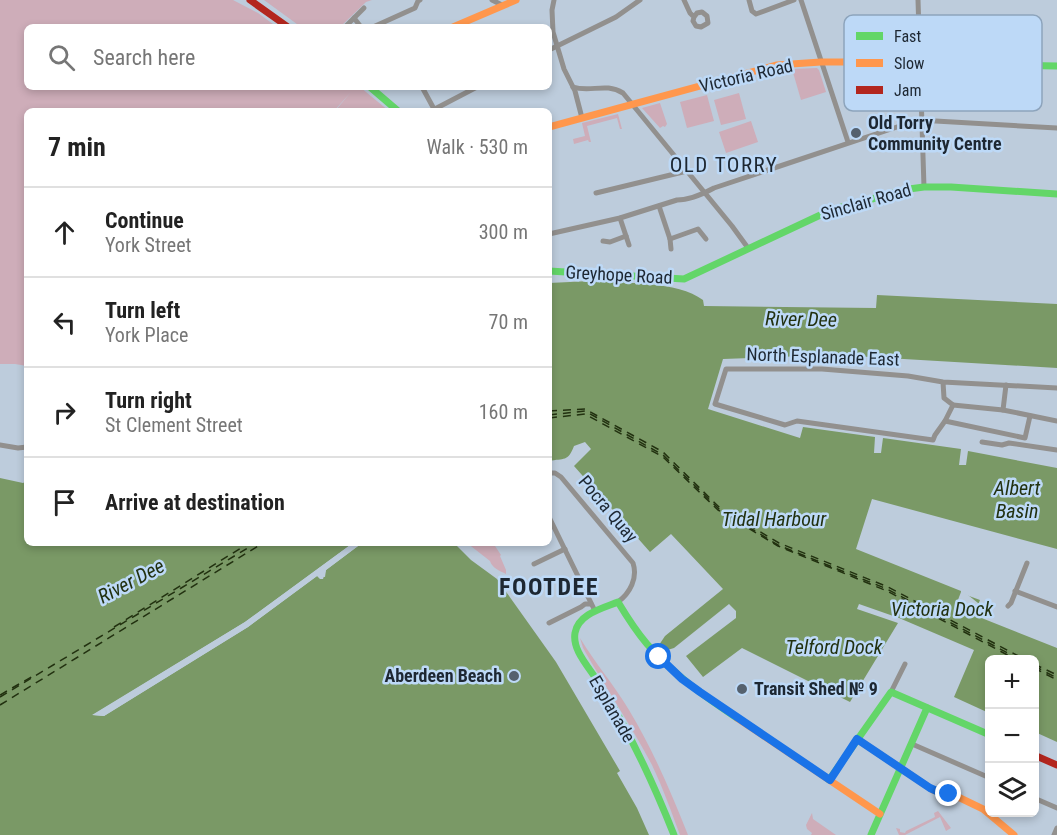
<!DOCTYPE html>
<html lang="en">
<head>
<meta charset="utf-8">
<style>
  :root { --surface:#fff; --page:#f2f2f2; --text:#222; --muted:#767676; --line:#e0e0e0 }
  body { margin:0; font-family:"Roboto Condensed",sans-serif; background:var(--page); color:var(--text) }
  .controls { position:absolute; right:18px; bottom:18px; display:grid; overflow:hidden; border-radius:9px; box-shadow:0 3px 9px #0003 }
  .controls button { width:54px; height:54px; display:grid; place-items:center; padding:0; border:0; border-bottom:2px solid var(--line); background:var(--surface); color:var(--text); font:30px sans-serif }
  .stop { position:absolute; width:18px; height:18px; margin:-14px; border:4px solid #1a73e8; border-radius:50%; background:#fff }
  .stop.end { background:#1a73e8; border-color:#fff; box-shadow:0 2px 6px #0008 }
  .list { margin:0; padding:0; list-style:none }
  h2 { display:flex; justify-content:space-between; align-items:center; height:78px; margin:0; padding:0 24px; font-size:26px }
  h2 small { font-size:20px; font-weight:400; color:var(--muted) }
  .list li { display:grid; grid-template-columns:39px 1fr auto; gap:18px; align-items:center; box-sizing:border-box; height:90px; padding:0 24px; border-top:2px solid var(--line) }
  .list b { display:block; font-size:22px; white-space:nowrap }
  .list p { margin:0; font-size:20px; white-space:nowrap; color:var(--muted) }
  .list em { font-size:20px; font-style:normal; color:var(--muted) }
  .icon { flex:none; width:33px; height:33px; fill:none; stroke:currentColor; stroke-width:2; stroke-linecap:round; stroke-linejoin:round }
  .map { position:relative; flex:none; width:1057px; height:835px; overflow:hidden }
  .search { position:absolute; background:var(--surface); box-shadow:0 3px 9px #0003; left:24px; top:24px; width:528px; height:66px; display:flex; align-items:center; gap:15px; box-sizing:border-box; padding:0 21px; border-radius:9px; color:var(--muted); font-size:22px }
  .panel { position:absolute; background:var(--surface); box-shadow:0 3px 9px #0003; left:24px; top:108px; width:528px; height:438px; border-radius:9px }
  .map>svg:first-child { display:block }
  .green { fill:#ceadb9 }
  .water { fill:#7a9966 }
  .pier { fill:#bdccdc }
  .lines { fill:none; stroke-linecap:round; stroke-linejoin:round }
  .ferry { stroke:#223110; stroke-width:1.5; stroke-dasharray:8 6; stroke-linecap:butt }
  .street { stroke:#92908e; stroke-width:5 }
  .fast { stroke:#63d668; stroke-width:7 }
  .slow { stroke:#ff974d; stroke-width:7 }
  .jam { stroke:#b3261e; stroke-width:7 }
  .route { stroke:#1a73e8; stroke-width:8 }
  .poi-dot { fill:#55616e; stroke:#bdd9f7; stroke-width:2 }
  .labels { text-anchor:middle; stroke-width:5; stroke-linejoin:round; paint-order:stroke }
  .street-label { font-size:18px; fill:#1d2732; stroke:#bdd9f7 }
  .poi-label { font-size:18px; font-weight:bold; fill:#1d2732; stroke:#bdd9f7; text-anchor:start }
  .water-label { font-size:20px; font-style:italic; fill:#223110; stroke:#bdd9f7 }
  .quarter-label { font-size:21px; letter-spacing:1.5px; fill:#1d2732; stroke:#bdd9f7 }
  .district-label { font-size:24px; font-weight:bold; letter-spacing:1.5px; fill:#1d2732; stroke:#bdd9f7 }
  .key { fill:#bdd9f7; stroke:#8da4bc; stroke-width:1.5 }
  .key-label { font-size:16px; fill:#1d2732 }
</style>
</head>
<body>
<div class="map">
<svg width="1057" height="835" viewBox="0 0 1057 835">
  <rect width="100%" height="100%" fill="#bdccdc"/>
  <g class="green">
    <path d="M0 0H233L258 13 277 27H27V87H360L389 111H335L351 92 334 111H27V366L15 364H0Z"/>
    <path d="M264 0H372L366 2 340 27H301Z"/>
    <path d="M817 68 819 70 826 92 801 100 792 69Z"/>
    <path d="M739 93 746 119 721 125 714 100Z"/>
    <path d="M707 95 714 121 687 128 680 102Z"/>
    <path d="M660 103 667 124 665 127 663 126 660 128 642 108Z"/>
    <path d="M618 114 622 129H620L617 118 587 126 591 142H589L588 140 574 144 573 139 585 136 582 123Z"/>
    <path d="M751 121 758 142 726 153 719 132Z"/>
    <path d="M467 543H493L501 555 500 556 506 570V574C500 571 492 568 490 561Z"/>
    <path d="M580 638C595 663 614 685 629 710 653 750 671 792 688 835H680C671 811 663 788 652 765 631 725 605 687 583 648Z"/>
    <path d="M938 811 951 828 946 831 940 817 905 835H899L896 828 900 829V832L905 833 906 831 935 817 934 813Z"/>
    <path d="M812 813 813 819 836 835H811L812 833 807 829 806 825Z"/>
  </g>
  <g class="water">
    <path d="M591 281C623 283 678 281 703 300L704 306 876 308 877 295 1057 304V368L836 355 723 359 708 409 800 438 803 427 875 437 874 453H881L883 438 961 449 959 465H966L968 451 1057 468V549L872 499 856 549 961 591V593L980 600 974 615 1057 648V742L1035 732 1034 660H990L989 713 954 697 974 650 899 618 859 604 857 609 898 623 850 702 742 648 703 677 686 656 736 618V611L729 604 674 648 664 651 659 645 665 636 723 589 671 534 650 552 574 466 591 449 585 442 574 446C568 462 564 458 549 461V283Z"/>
    <path d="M0 478 23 483 27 481V543H353L245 622 93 715 104 716 248 627 317 576 325 577 326 570 362 543H454L471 560 497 579 556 662 620 771 617 773 637 808 649 835H0Z"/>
  </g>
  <g class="pier">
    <path d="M353 543H356L355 545 357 543H362L326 570 323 579H320L317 576 248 627 104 716 92 715 245 622Z"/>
    <path d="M961 592 968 595 978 603 976 609 956 605Z"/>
  </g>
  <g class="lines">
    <g class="ferry">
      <path d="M549 411 585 409 663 452 720 508 779 543 888 587 1026 660"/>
      <path d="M549 415 585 411 663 455 719 509 778 545 887 589 1021 660"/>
      <path d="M549 418 585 414 663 457 718 510 778 546 887 591 1017 660"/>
      <path d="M114 627 249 543"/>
      <path d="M1034 664 1057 675"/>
      <path d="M1034 666 1057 678"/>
      <path d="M1034 668 1057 680"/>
      <path d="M0 695 33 676"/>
      <path d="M0 697 256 543"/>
      <path d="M0 705 263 543"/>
    </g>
    <g class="street">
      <path d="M492 0 502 5"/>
      <path d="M554 0 552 10 553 32 564 69 575 91 582 118"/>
      <path d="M684 0 690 13 694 17 693 21 696 26 701 27 708 23 707 16 702 12 697 13 694 17"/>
      <path d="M749 0 752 11 756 14 794 0"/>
      <path d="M801 0 848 142"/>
      <path d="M918 0 924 187"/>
      <path d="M354 18 361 27"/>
      <path d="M345 27 364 8"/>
      <path d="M373 27 415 8 418 1 420 0"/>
      <path d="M549 50 616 17 640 0"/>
      <path d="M422 87 434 109"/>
      <path d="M573 87C591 93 605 82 623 93L732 226 748 248"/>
      <path d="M431 111 477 87"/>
      <path d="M596 193 687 171"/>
      <path d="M659 206 670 239 698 229 706 239"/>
      <path d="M620 218 629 245"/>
      <path d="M549 234 620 218 677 200C689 200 703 194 714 188L918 120 1057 128"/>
      <path d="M670 239 671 249"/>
      <path d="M603 241 610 242 626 236"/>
      <path d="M943 382 944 398 953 405 945 421 935 435 933 440 797 421 785 425 715 404 726 369H822L908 376 943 382 1057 388"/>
      <path d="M953 405 1003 410 1057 421"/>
      <path d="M1003 410 1006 385"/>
      <path d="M945 421 1025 438 1030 416"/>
      <path d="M982 442 1002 445 1009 443 1057 450"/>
      <path d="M0 445 18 448 27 447"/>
      <path d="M549 473H555L561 477 633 563C638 578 630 593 618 602"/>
      <path d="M549 517 595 611"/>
      <path d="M534 564 565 549"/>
      <path d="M1015 591 1057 607"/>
      <path d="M1008 606 1011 603 1027 563"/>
      <path d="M549 623 581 607 585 604H591"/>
      <path d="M891 692 905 664"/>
      <path d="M912 744 990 778"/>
      <path d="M1034 798 1057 808"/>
      <path d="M1054 835 1057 828"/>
    </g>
    <g class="fast">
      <path d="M845 62 1057 66"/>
      <path d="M370 87 398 111"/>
      <path d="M549 271 684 279 831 210 909 189 924 187H951L1057 194"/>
      <path d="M829 780 891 692 990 735"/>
      <path d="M674 835C653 782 629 730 598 682 590 668 572 651 575 633 578 614 603 608 618 602 627 617 636 631 647 644 673 674 705 697 737 718"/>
      <path d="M871 835 927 708"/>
    </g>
    <g class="slow">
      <path d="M453 27 516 0"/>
      <path d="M549 127 777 65 821 62H845"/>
      <path d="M737 718 880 814"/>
      <path d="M857 739 933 790 956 796 983 809 1014 835"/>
    </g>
    <g class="jam">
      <path d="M250 0 288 27"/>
      <path d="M1034 755 1057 765"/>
    </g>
  </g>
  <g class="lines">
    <path class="route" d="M659 657 682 679 700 692 830 780 857 739 930 788 939 792 949 794"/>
  </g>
  <g class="poi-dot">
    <circle cx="856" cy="133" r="6"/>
    <circle cx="514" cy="676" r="6"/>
    <circle cx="742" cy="689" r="6"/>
  </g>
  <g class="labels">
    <g class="street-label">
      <text transform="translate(746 76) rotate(-13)" y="6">Victoria Road</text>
      <text transform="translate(866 202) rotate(-16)" y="6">Sinclair Road</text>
      <text transform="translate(619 275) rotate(3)" y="6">Greyhope Road</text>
      <text transform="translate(823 357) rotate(2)" y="6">North Esplanade East</text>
      <text transform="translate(608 509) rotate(50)" y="6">Pocra Quay</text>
      <text transform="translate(612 709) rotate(60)" y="6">Esplanade</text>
    </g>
    <g class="poi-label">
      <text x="868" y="129">Old Torry<tspan x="868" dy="21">Community Centre</tspan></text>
      <text x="502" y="682" text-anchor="end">Aberdeen Beach</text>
      <text x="754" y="695">Transit Shed № 9</text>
    </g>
    <g class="water-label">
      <text transform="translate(801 319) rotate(1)" y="7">River Dee</text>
      <text x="1017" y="495">Albert<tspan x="1017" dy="23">Basin</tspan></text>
      <text x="774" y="526">Tidal Harbour</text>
      <text transform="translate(131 581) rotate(-28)" y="7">River Dee</text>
      <text x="942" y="616">Victoria Dock</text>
      <text x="834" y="654">Telford Dock</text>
    </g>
    <g class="quarter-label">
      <text x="724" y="172">OLD TORRY</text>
    </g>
    <g class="district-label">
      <text x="549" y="595">FOOTDEE</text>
    </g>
  </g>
  <rect x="844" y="15" width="198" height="96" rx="9" class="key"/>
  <rect x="856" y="32" width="27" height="8" fill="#63d668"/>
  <rect x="856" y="59" width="27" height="8" fill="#ff974d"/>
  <rect x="856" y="86" width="27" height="8" fill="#b3261e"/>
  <g class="key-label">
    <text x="894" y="42">Fast</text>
    <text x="894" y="69">Slow</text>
    <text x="894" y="96">Jam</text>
  </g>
</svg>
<div class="controls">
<button>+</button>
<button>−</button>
<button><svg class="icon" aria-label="layers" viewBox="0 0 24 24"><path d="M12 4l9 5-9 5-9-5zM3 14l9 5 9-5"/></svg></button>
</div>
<div class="stop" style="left:659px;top:657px"></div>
<div class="stop end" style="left:949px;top:794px"></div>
<div class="search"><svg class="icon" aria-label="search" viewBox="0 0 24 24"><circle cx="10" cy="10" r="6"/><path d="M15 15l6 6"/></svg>Search here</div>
<section class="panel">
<h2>7 min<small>Walk · 530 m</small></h2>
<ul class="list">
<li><svg class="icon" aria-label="ahead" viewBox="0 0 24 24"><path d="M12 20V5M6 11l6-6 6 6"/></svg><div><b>Continue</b><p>York Street</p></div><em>300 m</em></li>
<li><svg class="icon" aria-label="left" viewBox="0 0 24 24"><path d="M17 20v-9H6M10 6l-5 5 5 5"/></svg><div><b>Turn left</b><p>York Place</p></div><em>70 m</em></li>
<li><svg class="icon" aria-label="right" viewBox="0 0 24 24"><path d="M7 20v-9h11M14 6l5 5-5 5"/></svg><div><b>Turn right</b><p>St Clement Street</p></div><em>160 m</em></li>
<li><svg class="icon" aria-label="arrive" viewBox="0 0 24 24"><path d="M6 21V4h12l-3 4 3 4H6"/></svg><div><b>Arrive at destination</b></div></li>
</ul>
</section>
</div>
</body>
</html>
